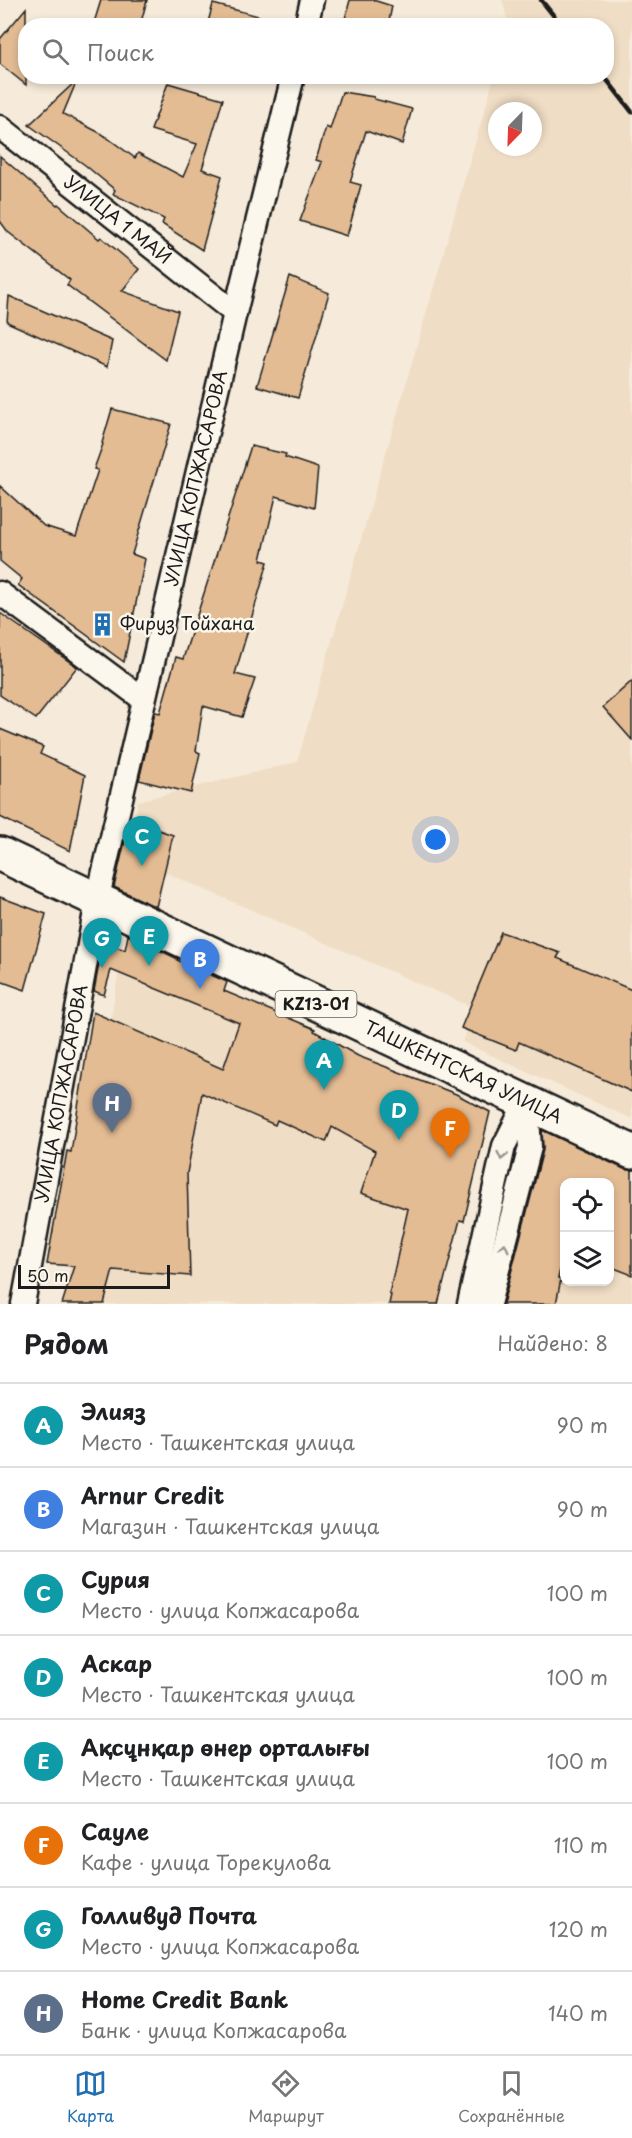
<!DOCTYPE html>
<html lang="ru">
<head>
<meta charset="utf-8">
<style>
  :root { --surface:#fff; --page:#f6f6f6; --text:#202124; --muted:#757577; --line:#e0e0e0; --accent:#1f6fb2 }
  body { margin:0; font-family:"Playpen Sans",sans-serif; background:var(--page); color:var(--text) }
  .controls { position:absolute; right:18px; bottom:18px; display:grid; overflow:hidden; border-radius:12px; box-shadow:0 3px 9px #0003 }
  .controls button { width:54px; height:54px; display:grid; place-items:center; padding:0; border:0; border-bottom:2px solid var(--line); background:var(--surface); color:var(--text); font:30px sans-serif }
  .compass { position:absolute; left:488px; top:102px; width:54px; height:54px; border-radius:50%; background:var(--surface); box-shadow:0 3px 9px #0003; rotate:203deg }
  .scale { position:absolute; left:18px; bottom:15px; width:152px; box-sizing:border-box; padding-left:6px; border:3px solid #1c1c1c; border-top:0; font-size:16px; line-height:21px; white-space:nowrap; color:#1c1c1c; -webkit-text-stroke:4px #fbf7ec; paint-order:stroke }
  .you { position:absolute; left:436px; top:840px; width:21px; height:21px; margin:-15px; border:4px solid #fff; border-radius:50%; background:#1a73e8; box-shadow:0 0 0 9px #1a73e833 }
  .badge { display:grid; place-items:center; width:39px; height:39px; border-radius:50%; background:var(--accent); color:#fff; font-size:20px; font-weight:700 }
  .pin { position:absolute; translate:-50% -50px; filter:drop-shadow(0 2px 3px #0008) }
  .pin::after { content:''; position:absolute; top:32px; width:21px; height:18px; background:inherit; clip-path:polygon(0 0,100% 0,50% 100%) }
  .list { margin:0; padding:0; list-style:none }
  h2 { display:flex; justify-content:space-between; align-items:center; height:78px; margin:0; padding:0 24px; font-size:26px }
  h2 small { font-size:20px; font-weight:400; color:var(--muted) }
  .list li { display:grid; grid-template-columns:39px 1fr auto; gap:18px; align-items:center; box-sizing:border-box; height:84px; padding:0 24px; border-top:2px solid var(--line) }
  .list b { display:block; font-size:22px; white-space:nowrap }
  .list p { margin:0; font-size:20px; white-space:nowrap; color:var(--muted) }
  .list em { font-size:20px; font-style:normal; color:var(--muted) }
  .icon { flex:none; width:33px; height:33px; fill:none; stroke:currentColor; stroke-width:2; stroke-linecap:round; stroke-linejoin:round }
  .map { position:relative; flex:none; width:632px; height:1304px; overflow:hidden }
  .search { position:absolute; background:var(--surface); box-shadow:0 3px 9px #0003; left:18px; right:18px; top:18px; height:66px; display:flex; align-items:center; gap:15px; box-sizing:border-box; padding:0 21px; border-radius:24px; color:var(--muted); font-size:22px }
  .sheet { height:750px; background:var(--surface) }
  nav { display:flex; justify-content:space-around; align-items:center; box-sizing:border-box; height:84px; border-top:2px solid var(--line); background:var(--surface); font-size:16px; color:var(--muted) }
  nav a { display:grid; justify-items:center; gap:3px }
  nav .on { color:var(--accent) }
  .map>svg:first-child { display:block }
  .built { fill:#f0ddc5; fill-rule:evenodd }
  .building { fill:#e3bc94; stroke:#1c1c1c; stroke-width:1.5 }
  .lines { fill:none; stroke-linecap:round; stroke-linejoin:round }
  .minor-casing { stroke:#1c1c1c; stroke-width:27 }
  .primary-casing { stroke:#1c1c1c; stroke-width:38 }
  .minor { stroke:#fbf7ec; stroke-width:22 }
  .primary { stroke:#fbf7ec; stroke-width:33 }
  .rail { stroke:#1c1c1c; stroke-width:4.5 }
  .oneway { stroke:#97948e }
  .labels { text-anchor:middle; stroke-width:5; stroke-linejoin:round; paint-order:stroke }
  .shield { fill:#fbf7ec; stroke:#5f5e5a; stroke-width:1.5 }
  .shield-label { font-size:16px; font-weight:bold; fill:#1c1c1c }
  .street-label { font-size:18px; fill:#1c1c1c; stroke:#fbf7ec }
  .poi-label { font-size:18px; fill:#1c1c1c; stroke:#fbf7ec; text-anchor:start }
</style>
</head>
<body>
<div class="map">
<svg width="632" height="1304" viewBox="0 0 632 1304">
  <rect width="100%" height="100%" fill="#f6ebda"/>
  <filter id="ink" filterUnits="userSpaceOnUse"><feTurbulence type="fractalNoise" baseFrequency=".0167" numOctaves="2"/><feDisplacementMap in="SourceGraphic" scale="12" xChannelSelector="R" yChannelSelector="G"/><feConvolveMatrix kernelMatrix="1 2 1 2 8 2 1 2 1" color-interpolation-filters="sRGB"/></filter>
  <g filter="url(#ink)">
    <g class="built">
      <path d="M502 0H632V1119L462 1042 476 1009 128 856 138 801 297 762 494 77 606 76V26L509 25ZM497 111H533V147H497Z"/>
      <path d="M120 963 469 1137 431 1304H64Z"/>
      <path d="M558 1152 632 1186V1304H522ZM564 1182H610V1282H564Z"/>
    </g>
    <g class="building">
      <path d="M101 0H147L140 26H93Z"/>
      <path d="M350 0H373L392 6 388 26H343Z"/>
      <path d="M213 4 273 20V26H207Z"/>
      <path d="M26 8V85L0 64V39Z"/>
      <path d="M77 80 63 114 102 134 135 158 138 153 183 177 197 144 151 130 168 83 223 99 202 169 222 176 202 250 162 224 164 219 113 194 115 190 85 165 29 125Z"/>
      <path d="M342 92 374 97V99L412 109 402 144 366 131 350 182 361 185 347 236 300 221 322 162 316 160 326 127 330 129Z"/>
      <path d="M0 156 57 205 58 204 99 239 101 237 139 269 122 291 178 311 166 360 67 285 70 280 8 232 0 221Z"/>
      <path d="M290 277 329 293 298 398 257 386Z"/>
      <path d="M9 296 112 341 107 367 7 322Z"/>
      <path d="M112 409 171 424 132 554 145 559 124 662 18 585 22 579 0 561V486L44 526 76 536 98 470 94 469 103 444 102 443Z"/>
      <path d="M251 446 286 454 285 457 318 468 314 508 276 496 261 560 268 562 235 674 255 679 242 717 203 706 196 751 200 753 191 793 139 780 155 712 160 713 176 657 183 659Z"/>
      <path d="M0 613 77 667 36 719 0 695Z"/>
      <path d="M632 681V740L603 707Z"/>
      <path d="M0 729 43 747 40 754 85 775 70 851 0 817Z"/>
      <path d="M130 820 173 835 156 907 114 887Z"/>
      <path d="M0 897 46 914 25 990 0 981Z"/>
      <path d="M501 932 560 953 557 958 632 990V1092L519 1042 516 1050 461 1028Z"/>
      <path d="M128 935 178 959 177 960 227 982 224 991 315 1029 314 1031 358 1056 456 1094 490 1112 464 1221 460 1220 438 1304H389L391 1295 389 1294 408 1209 361 1193 375 1151 332 1127 326 1142 277 1120 275 1125 202 1093 187 1173 190 1276 113 1270 104 1304H62L74 1266 47 1264 67 1151 71 1152 93 1012 223 1069 239 1023 111 970 104 995 94 991 103 942 125 950Z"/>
      <path d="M542 1130 624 1169 632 1170V1275L609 1266V1182H564V1254L558 1278 561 1279 556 1304H503L543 1150Z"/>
    </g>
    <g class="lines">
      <defs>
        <g id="minor">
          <path d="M306 26 312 0"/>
          <path id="s1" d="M0 127 235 313"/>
          <path d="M0 593 144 700"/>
          <path id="s2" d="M23 1304 97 901 235 313 293 76"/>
          <path d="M469 1304 504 1146 526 1102"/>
          <path d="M489 1304 530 1147 527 1104"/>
        </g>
        <g id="primary">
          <path id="s3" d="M0 854 632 1152"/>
        </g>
      </defs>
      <use href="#minor" class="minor-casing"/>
      <use href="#primary" class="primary-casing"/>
      <use href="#minor" class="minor"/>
      <use href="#primary" class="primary"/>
      <g class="rail">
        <path d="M541 0 562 26"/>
        <path d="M604 76 632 112"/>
      </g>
    </g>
    <defs><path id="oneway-chevron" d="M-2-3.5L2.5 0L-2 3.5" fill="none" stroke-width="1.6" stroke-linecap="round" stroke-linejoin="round" transform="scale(1.5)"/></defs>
    <g class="oneway">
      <use href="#oneway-chevron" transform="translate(502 1156) rotate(103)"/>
      <use href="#oneway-chevron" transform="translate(504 1247) rotate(-76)"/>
    </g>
  </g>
  <defs>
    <symbol id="building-bare" viewBox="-9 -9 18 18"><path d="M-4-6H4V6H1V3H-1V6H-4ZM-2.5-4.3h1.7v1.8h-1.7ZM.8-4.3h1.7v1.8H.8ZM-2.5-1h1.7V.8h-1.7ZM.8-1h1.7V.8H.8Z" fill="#1f6fb2" stroke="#fbf7ec" stroke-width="2.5" paint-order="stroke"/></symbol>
  </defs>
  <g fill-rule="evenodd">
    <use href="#building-bare" x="86" y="608" width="33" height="33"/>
  </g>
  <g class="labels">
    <rect class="shield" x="275.5" y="991" width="81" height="26" rx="4.5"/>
    <g class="shield-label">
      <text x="316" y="1010">KZ13-01</text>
    </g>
    <g class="street-label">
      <text dy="6" stroke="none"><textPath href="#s1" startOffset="150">УЛИЦА 1 МАЙ</textPath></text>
      <text dy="6" stroke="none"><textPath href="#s2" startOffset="844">УЛИЦА КОПЖАСАРОВА</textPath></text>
      <text dy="6" stroke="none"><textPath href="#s3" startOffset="512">ТАШКЕНТСКАЯ УЛИЦА</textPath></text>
      <text dy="6" stroke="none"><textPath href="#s2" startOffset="214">УЛИЦА КОПЖАСАРОВА</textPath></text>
    </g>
    <g class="poi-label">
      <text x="120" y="630">Фируз Тойхана</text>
    </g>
  </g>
</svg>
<div class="controls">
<button><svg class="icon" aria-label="locate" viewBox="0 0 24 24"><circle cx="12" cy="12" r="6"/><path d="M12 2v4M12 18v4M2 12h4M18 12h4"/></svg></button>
<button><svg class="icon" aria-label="layers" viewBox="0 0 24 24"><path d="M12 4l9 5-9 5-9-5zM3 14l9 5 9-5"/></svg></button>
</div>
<svg class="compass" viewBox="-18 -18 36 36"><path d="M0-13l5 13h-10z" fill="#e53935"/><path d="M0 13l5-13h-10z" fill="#757577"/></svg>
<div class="scale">50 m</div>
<div class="you"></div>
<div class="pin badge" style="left:324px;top:1090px;background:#0f9aa8">A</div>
<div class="pin badge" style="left:200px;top:989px;background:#3f7fe0">B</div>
<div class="pin badge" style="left:142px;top:866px;background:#0f9aa8">C</div>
<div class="pin badge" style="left:399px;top:1140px;background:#0f9aa8">D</div>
<div class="pin badge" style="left:149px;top:966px;background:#0f9aa8">E</div>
<div class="pin badge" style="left:450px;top:1158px;background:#e8710a">F</div>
<div class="pin badge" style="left:102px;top:968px;background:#0f9aa8">G</div>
<div class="pin badge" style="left:112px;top:1133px;background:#5c6f8a">H</div>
<div class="search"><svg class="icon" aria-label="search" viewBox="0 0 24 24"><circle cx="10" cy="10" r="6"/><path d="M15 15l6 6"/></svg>Поиск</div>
</div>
<section class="sheet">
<h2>Рядом<small>Найдено: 8</small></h2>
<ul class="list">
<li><span class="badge" style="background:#0f9aa8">A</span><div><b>Элияз</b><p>Место · Ташкентская улица</p></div><em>90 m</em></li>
<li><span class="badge" style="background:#3f7fe0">B</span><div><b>Arnur Credit</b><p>Магазин · Ташкентская улица</p></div><em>90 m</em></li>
<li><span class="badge" style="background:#0f9aa8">C</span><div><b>Сурия</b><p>Место · улица Копжасарова</p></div><em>100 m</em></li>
<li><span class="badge" style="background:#0f9aa8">D</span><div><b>Аскар</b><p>Место · Ташкентская улица</p></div><em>100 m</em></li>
<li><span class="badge" style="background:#0f9aa8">E</span><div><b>Ақсұнқар өнер орталығы</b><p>Место · Ташкентская улица</p></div><em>100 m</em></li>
<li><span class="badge" style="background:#e8710a">F</span><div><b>Сауле</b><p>Кафе · улица Торекулова</p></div><em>110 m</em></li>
<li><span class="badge" style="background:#0f9aa8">G</span><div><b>Голливуд Почта</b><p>Место · улица Копжасарова</p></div><em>120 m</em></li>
<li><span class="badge" style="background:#5c6f8a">H</span><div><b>Home Credit Bank</b><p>Банк · улица Копжасарова</p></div><em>140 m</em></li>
</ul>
</section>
<nav>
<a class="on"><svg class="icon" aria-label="map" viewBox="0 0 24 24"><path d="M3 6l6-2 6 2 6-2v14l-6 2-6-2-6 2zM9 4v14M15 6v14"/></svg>Карта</a>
<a><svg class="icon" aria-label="directions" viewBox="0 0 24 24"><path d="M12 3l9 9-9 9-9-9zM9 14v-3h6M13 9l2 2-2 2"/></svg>Маршрут</a>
<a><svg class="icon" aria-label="saved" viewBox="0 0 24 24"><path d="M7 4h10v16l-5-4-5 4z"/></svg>Сохранённые</a>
</nav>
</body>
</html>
